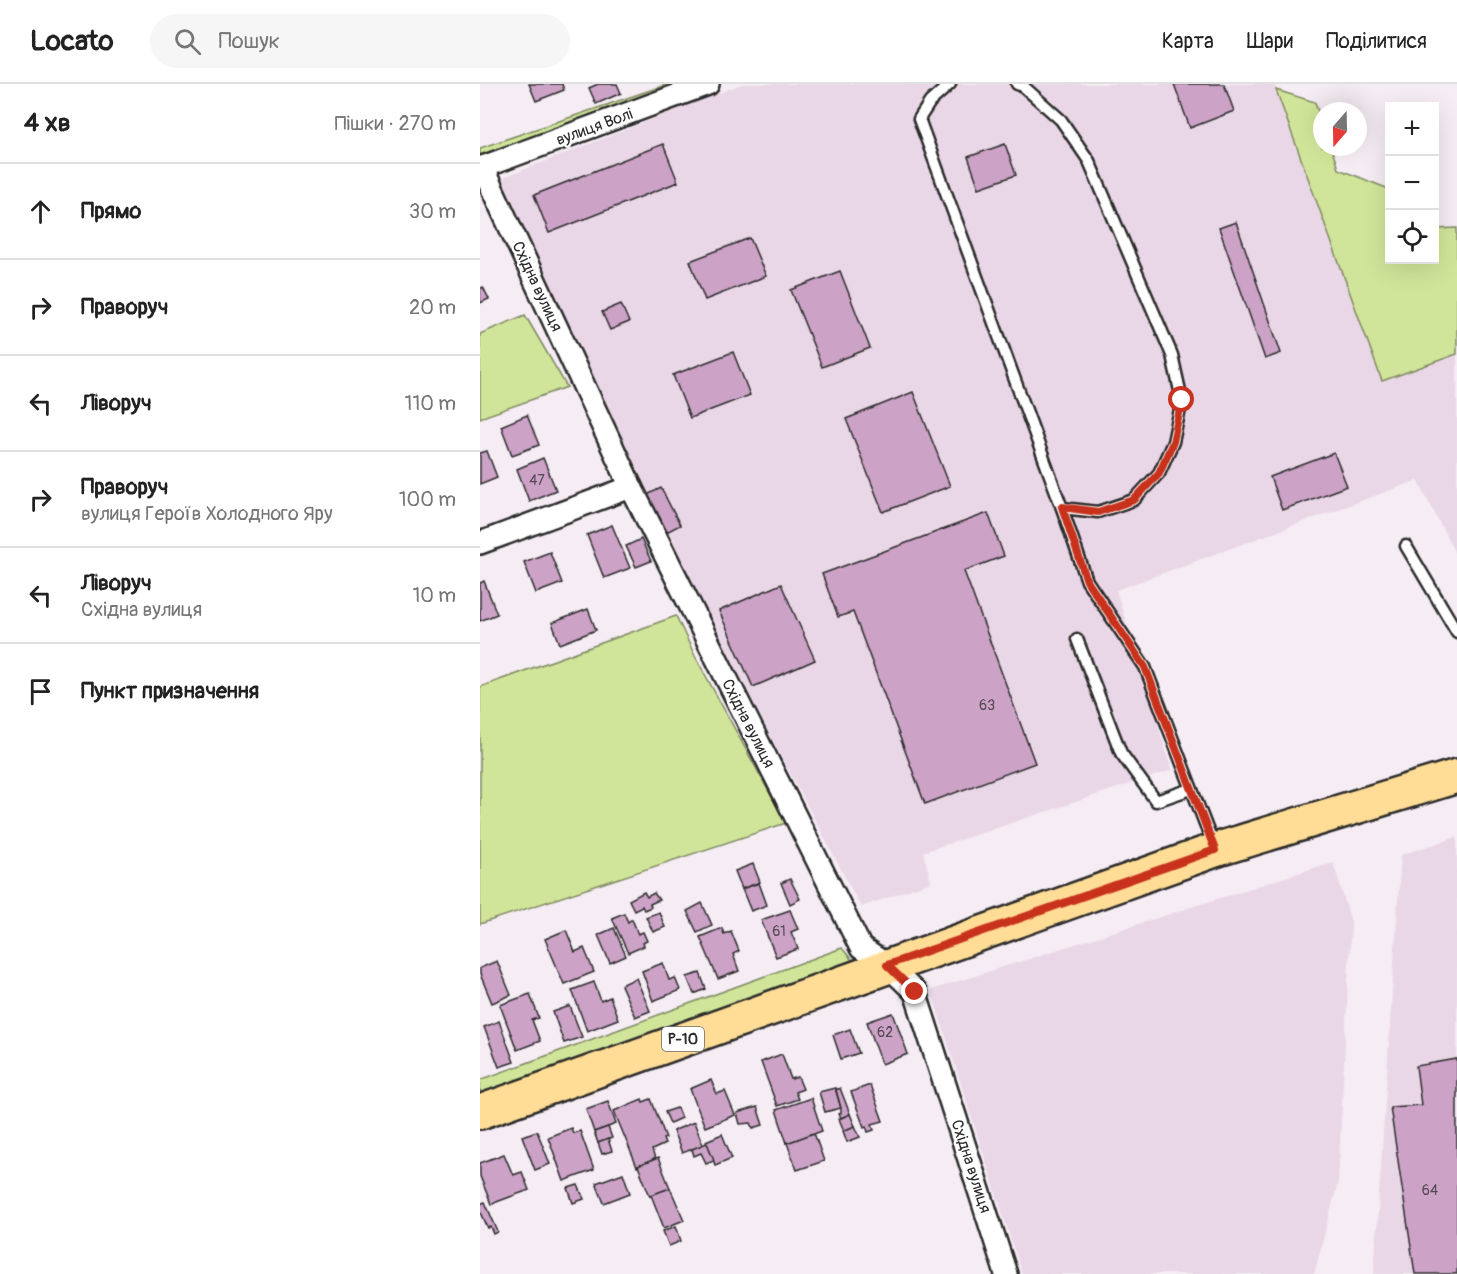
<!DOCTYPE html>
<html lang="uk">
<head>
<meta charset="utf-8">
<style>
  :root { --surface:#fff; --page:#f6f6f6; --text:#222; --muted:#767676; --line:#e0e0e0 }
  body { margin:0; font-family:Pangolin,sans-serif; background:var(--page); color:var(--text) }
  .controls { position:absolute; right:18px; top:18px; display:grid; overflow:hidden; border-radius:0px; box-shadow:0 6px 24px #0002 }
  .controls button { width:54px; height:54px; display:grid; place-items:center; padding:0; border:0; border-bottom:2px solid var(--line); background:var(--surface); color:var(--text); font:30px sans-serif }
  .compass { position:absolute; left:833px; top:18px; width:54px; height:54px; border-radius:50%; background:var(--surface); box-shadow:0 6px 24px #0002; rotate:200deg }
  .stop { position:absolute; width:18px; height:18px; margin:-14px; border:4px solid #c8321e; border-radius:50%; background:#fff }
  .stop.end { background:#c8321e; border-color:#fff; box-shadow:0 2px 6px #0008 }
  .list { margin:0; padding:0; list-style:none }
  h2 { display:flex; justify-content:space-between; align-items:center; height:78px; margin:0; padding:0 24px; font-size:26px }
  h2 small { font-size:20px; font-weight:400; color:var(--muted) }
  .list li { display:grid; grid-template-columns:39px 1fr auto; gap:18px; align-items:center; box-sizing:border-box; height:96px; padding:0 24px; border-top:2px solid var(--line) }
  .list b { display:block; font-size:22px; white-space:nowrap }
  .list p { margin:0; font-size:20px; white-space:nowrap; color:var(--muted) }
  .list em { font-size:20px; font-style:normal; color:var(--muted) }
  .icon { flex:none; width:33px; height:33px; fill:none; stroke:currentColor; stroke-width:2; stroke-linecap:round; stroke-linejoin:round }
  .map { position:relative; flex:none; width:977px; height:1190px; overflow:hidden }
  header { display:flex; align-items:center; gap:36px; box-sizing:border-box; height:84px; padding:0 30px; background:var(--surface); border-bottom:2px solid var(--line) }
  header strong { font-size:28px }
  nav { display:flex; gap:33px; margin-inline-start:auto; font-size:21px }
  .search { width:420px; height:54px; background:var(--page); display:flex; align-items:center; gap:15px; box-sizing:border-box; padding:0 21px; border-radius:33px; color:var(--muted); font-size:22px }
  main { display:flex }
  aside { flex:1; background:var(--surface) }
  .map>svg:first-child { display:block }
  .built { fill:#e9d6e6 }
  .green { fill:#d0e599; stroke:#7e8862; stroke-width:1.5 }
  .building { fill:#cca2c7; stroke:#2b2b2b; stroke-width:1.5 }
  .lines { fill:none; stroke-linecap:round; stroke-linejoin:round }
  .service-casing { stroke:#2b2b2b; stroke-width:15 }
  .minor-casing { stroke:#2b2b2b; stroke-width:26 }
  .primary-casing { stroke:#2b2b2b; stroke-width:38 }
  .service { stroke:#fff; stroke-width:10 }
  .minor { stroke:#fff; stroke-width:21 }
  .primary { stroke:#ffdd96; stroke-width:33 }
  .route { stroke:#c8321e; stroke-width:8 }
  .labels { text-anchor:middle; stroke-width:4.5; stroke-linejoin:round; paint-order:stroke }
  .number-label { font-size:14px; fill:#534952 }
  .shield { fill:#fff; stroke:#6b6b6b; stroke-width:1.5 }
  .shield-label { font-size:15px; font-weight:bold; fill:#2b2b2b }
  .street-label { font-size:16px; fill:#2b2b2b; stroke:#fff }
</style>
</head>
<body>
<header>
<strong>Locato</strong>
<div class="search"><svg class="icon" aria-label="search" viewBox="0 0 24 24"><circle cx="10" cy="10" r="6"/><path d="M15 15l6 6"/></svg>Пошук</div>
<nav><a>Карта</a><a>Шари</a><a>Поділитися</a></nav>
</header>
<main>
<aside>
<h2>4 хв<small>Пішки · 270 m</small></h2>
<ul class="list">
<li><svg class="icon" aria-label="ahead" viewBox="0 0 24 24"><path d="M12 20V5M6 11l6-6 6 6"/></svg><div><b>Прямо</b></div><em>30 m</em></li>
<li><svg class="icon" aria-label="right" viewBox="0 0 24 24"><path d="M7 20v-9h11M14 6l5 5-5 5"/></svg><div><b>Праворуч</b></div><em>20 m</em></li>
<li><svg class="icon" aria-label="left" viewBox="0 0 24 24"><path d="M17 20v-9H6M10 6l-5 5 5 5"/></svg><div><b>Ліворуч</b></div><em>110 m</em></li>
<li><svg class="icon" aria-label="right" viewBox="0 0 24 24"><path d="M7 20v-9h11M14 6l5 5-5 5"/></svg><div><b>Праворуч</b><p>вулиця Героїв Холодного Яру</p></div><em>100 m</em></li>
<li><svg class="icon" aria-label="left" viewBox="0 0 24 24"><path d="M17 20v-9H6M10 6l-5 5 5 5"/></svg><div><b>Ліворуч</b><p>Східна вулиця</p></div><em>10 m</em></li>
<li><svg class="icon" aria-label="arrive" viewBox="0 0 24 24"><path d="M6 21V4h12l-3 4 3 4H6"/></svg><div><b>Пункт призначення</b></div></li>
</ul>
</aside>
<div class="map">
<svg width="977" height="1190" viewBox="0 0 977 1190">
  <rect width="100%" height="100%" fill="#f5ecf4"/>
  <filter id="ink" filterUnits="userSpaceOnUse"><feTurbulence type="fractalNoise" baseFrequency=".0167" numOctaves="2"/><feDisplacementMap in="SourceGraphic" scale="12" xChannelSelector="R" yChannelSelector="G"/><feConvolveMatrix kernelMatrix="1 2 1 2 8 2 1 2 1" color-interpolation-filters="sRGB"/></filter>
  <g filter="url(#ink)">
    <g class="built">
      <path d="M262 0H794L902 296 977 270V473L938 396 636 506 692 686 443 768 451 798 381 823 169 422 15 97Z"/>
      <path d="M977 753V1190H894L921 771Z"/>
      <path d="M853 778 871 838 858 1098 834 1190H542L451 906Z"/>
    </g>
    <g class="green">
      <path d="M188 0H210L0 76V64Z"/>
      <path d="M796 6 835 18 842 39V63H851L858 85 909 105 910 176H954L955 145 977 144V270L902 297Z"/>
      <path d="M45 231 87 303 0 334V250Z"/>
      <path d="M196 532 215 572 306 739 0 840V603Z"/>
      <path d="M362 864 375 880 0 1015V996Z"/>
    </g>
    <g class="building">
      <path d="M49 0H82L84 6 56 17Z"/>
      <path d="M118 0H137L141 9 116 20 109 4Z"/>
      <path d="M694 0H744L754 27 710 44Z"/>
      <path d="M183 60 198 98 69 149 54 111Z"/>
      <path d="M525 60 536 91 499 104 488 73Z"/>
      <path d="M756 138 801 269 785 275 739 144Z"/>
      <path d="M270 154 286 192 225 216 210 177Z"/>
      <path d="M360 187 390 264 342 283 311 206Z"/>
      <path d="M3 203 9 215 0 219V205Z"/>
      <path d="M141 220 149 238 130 246 122 228Z"/>
      <path d="M253 268 270 311 210 334 193 291Z"/>
      <path d="M433 308 470 402 403 428 366 335Z"/>
      <path d="M47 331 59 361 32 371 21 342Z"/>
      <path d="M7 367 17 393 0 400V369Z"/>
      <path d="M854 369 867 402 802 426 790 393Z"/>
      <path d="M63 374 76 406 49 417 37 385Z"/>
      <path d="M181 404 200 441 179 452 161 414Z"/>
      <path d="M508 429 524 472 484 487 555 679 445 720 373 528 358 533 342 490Z"/>
      <path d="M132 441 150 484 124 494 107 451Z"/>
      <path d="M161 455 171 477 156 483 146 462Z"/>
      <path d="M70 468 82 499 56 509 44 478Z"/>
      <path d="M4 497 17 530 0 537V499Z"/>
      <path d="M301 500 335 576 273 603 239 527Z"/>
      <path d="M108 525 116 546 80 560 72 539Z"/>
      <path d="M273 780 280 798 262 805 255 787Z"/>
      <path d="M310 795 320 815 310 820 301 799Z"/>
      <path d="M279 799 287 821 271 827 262 805Z"/>
      <path d="M164 808 167 813 174 809 179 816 170 820 171 823 164 826 162 822 154 826 149 816Z"/>
      <path d="M222 819 232 841 217 848 207 827Z"/>
      <path d="M310 826 318 845 311 848 318 865 296 873 281 836Z"/>
      <path d="M179 828 185 843 173 848 166 833Z"/>
      <path d="M144 829 148 838 152 835 158 850 163 848 167 857 163 859 164 862 148 869 132 834Z"/>
      <path d="M134 844 146 872 130 879 118 851Z"/>
      <path d="M242 844 244 850 251 847 259 867 253 870 259 887 238 895 220 853Z"/>
      <path d="M86 846 95 868 104 864 114 888 84 900 65 855Z"/>
      <path d="M17 877 31 911 12 919 0 890V884Z"/>
      <path d="M183 879 189 896 195 894 200 906 173 917 162 887Z"/>
      <path d="M220 889 226 905 214 910 207 893Z"/>
      <path d="M156 894 170 927 155 933 141 901Z"/>
      <path d="M114 898 121 917 130 913 138 935 107 947 92 906Z"/>
      <path d="M50 910 59 934 52 936 60 957 37 966 20 921Z"/>
      <path d="M90 922 102 953 84 959 73 928Z"/>
      <path d="M413 929 428 970 402 980 387 938Z"/>
      <path d="M19 937 34 978 19 983 4 943Z"/>
      <path d="M370 945 379 969 361 975 353 951Z"/>
      <path d="M302 970 311 995 318 993 323 1005 315 1008 318 1015 297 1022 281 978Z"/>
      <path d="M977 975V1190H935L910 1023 941 1021 936 982Z"/>
      <path d="M231 996 237 1010 245 1007 255 1031 225 1043 210 1005Z"/>
      <path d="M390 1001 403 1037 392 1040 394 1046 388 1048 386 1042 384 1043 371 1008Z"/>
      <path d="M355 1004 361 1024 345 1028 339 1008Z"/>
      <path d="M360 1004 370 1030 361 1034 359 1030 361 1029V1024L356 1006Z"/>
      <path d="M331 1014 342 1047 307 1059 296 1026Z"/>
      <path d="M162 1015 163 1018 171 1015 186 1054 183 1055 185 1060 172 1066 175 1075 157 1083 134 1027Z"/>
      <path d="M128 1017 136 1040 114 1048 106 1025Z"/>
      <path d="M277 1023 283 1041 273 1044 271 1039 260 1040 257 1029Z"/>
      <path d="M197 1024 201 1034 190 1039 185 1028Z"/>
      <path d="M370 1030 375 1042 364 1047 359 1035Z"/>
      <path d="M214 1038 223 1061 202 1069 193 1047Z"/>
      <path d="M375 1042 380 1053 367 1058 363 1047Z"/>
      <path d="M128 1043 132 1054 118 1059 114 1048Z"/>
      <path d="M91 1044 93 1049 100 1047 114 1086 84 1097 68 1053Z"/>
      <path d="M57 1047 70 1080 55 1086 42 1052Z"/>
      <path d="M334 1049 344 1077 317 1086 307 1059Z"/>
      <path d="M242 1050 252 1074 235 1081 226 1057Z"/>
      <path d="M128 1055 132 1067 122 1070 118 1059Z"/>
      <path d="M227 1059 234 1076 226 1079 221 1069 214 1072 212 1065Z"/>
      <path d="M24 1070 33 1091 42 1088 49 1106 11 1120 0 1092V1079Z"/>
      <path d="M178 1074 190 1104 170 1112 158 1082Z"/>
      <path d="M143 1089 150 1109 124 1119 116 1099Z"/>
      <path d="M98 1101 104 1115 93 1119 88 1104Z"/>
      <path d="M190 1104 204 1136 184 1144 171 1111Z"/>
      <path d="M5 1118 18 1148 14 1150 11 1143 8 1144 0 1126V1120Z"/>
      <path d="M196 1142 201 1157 189 1162 183 1147Z"/>
    </g>
    <g class="lines">
      <defs>
        <g id="service">
          <path d="M470 0 450 18 439 35 582 424 607 497 665 583 734 763"/>
          <path d="M537 0 543 2 581 36 609 77 692 271 702 316 693 358 679 389 654 416 618 428 582 424"/>
          <path d="M926 462 977 548"/>
          <path d="M597 555 641 669 676 717 711 705"/>
        </g>
        <g id="minor">
          <path d="M2 83 151 403 381 864 407 881 435 908 526 1190"/>
          <path d="M0 84 228 0"/>
          <path d="M0 459 151 403"/>
        </g>
        <path id="primary" d="M0 1028 735 766 977 692"/>
      </defs>
      <use href="#service" class="service-casing"/>
      <use href="#minor" class="minor-casing"/>
      <use href="#primary" class="primary-casing"/>
      <use href="#service" class="service"/>
      <use href="#minor" class="minor"/>
      <use href="#primary" class="primary"/>
    </g>
  </g>
  <g class="lines" filter="url(#ink)">
    <path class="route" d="M435 908 407 881 735 766 665 583 607 497 582 423 618 428 654 416 679 389 693 358 702 316"/>
  </g>
  <g class="labels">
    <g class="number-label">
      <text x="57" y="401">47</text>
      <text x="507" y="626">63</text>
      <text x="299" y="852">61</text>
      <text x="405" y="953">62</text>
      <text x="950" y="1111">64</text>
    </g>
    <rect class="shield" x="182" y="943" width="42" height="24" rx="4.5"/>
    <g class="shield-label">
      <text x="203" y="960">Р-10</text>
    </g>
    <g class="street-label">
      <text transform="translate(114 42) rotate(-20)" y="6">вулиця Волі</text>
      <text transform="translate(58 202) rotate(65)" y="6">Східна вулиця</text>
      <text transform="translate(269 639) rotate(63)" y="6">Східна вулиця</text>
      <text transform="translate(492 1082) rotate(72)" y="6">Східна вулиця</text>
    </g>
  </g>
</svg>
<div class="controls">
<button>+</button>
<button>−</button>
<button><svg class="icon" aria-label="locate" viewBox="0 0 24 24"><circle cx="12" cy="12" r="6"/><path d="M12 2v4M12 18v4M2 12h4M18 12h4"/></svg></button>
</div>
<svg class="compass" viewBox="-18 -18 36 36"><path d="M0-13l5 13h-10z" fill="#e53935"/><path d="M0 13l5-13h-10z" fill="#767676"/></svg>
<div class="stop" style="left:702px;top:316px"></div>
<div class="stop end" style="left:435px;top:908px"></div>
</div>
</main>
</body>
</html>
